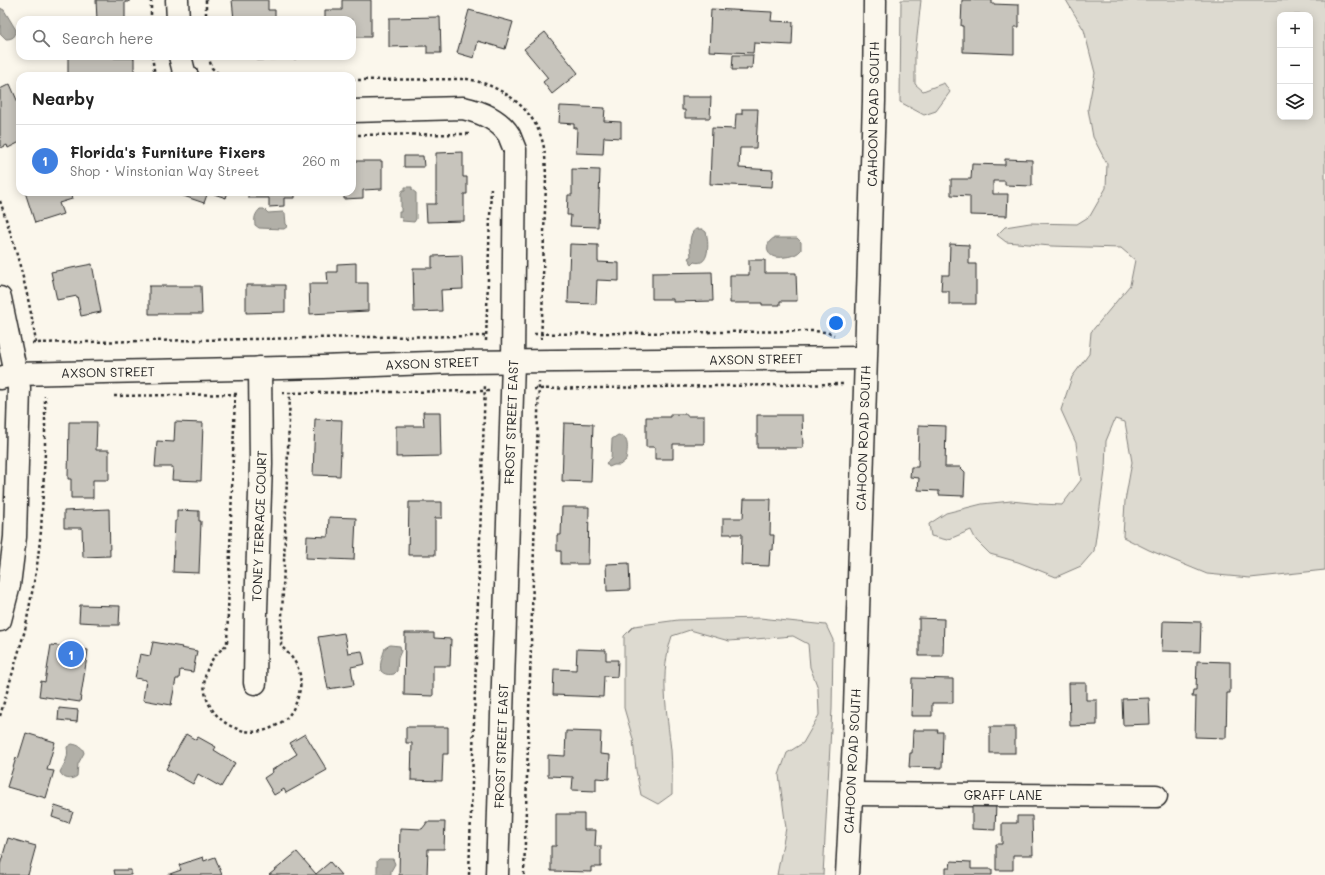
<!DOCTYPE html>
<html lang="en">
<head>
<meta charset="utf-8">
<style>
  :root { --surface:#fff; --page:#f2f2f2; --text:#222; --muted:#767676; --line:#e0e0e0; --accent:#1f6fb2 }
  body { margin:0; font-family:Mali,sans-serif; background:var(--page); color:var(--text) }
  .controls { position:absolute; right:12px; top:12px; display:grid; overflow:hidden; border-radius:8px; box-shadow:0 2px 10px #0003 }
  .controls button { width:36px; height:36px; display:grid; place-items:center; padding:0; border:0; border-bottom:1px solid var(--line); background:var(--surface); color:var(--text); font:20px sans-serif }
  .you { position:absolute; left:836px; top:323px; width:14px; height:14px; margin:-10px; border:3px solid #fff; border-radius:50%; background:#1a73e8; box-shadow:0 0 0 6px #1a73e833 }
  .badge { display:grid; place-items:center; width:26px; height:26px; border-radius:50%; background:var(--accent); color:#fff; font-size:13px; font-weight:700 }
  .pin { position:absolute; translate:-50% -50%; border:2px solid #fff; box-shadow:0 1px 4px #0006 }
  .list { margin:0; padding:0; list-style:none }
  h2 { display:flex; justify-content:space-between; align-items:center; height:52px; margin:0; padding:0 16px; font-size:17px }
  h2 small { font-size:13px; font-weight:400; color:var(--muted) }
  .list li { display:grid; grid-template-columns:26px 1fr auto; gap:12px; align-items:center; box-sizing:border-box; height:72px; padding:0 16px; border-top:1px solid var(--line) }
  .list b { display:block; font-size:15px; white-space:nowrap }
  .list p { margin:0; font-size:13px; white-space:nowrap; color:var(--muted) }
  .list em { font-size:13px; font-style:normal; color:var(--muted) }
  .icon { flex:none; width:22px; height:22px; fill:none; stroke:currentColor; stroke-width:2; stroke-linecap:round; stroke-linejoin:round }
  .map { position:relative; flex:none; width:1325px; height:875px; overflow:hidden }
  .search { position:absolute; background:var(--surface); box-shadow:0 2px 10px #0003; left:16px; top:16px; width:340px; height:44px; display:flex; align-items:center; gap:10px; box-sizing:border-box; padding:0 14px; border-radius:12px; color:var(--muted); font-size:15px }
  .panel { position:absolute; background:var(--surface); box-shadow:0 2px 10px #0003; left:16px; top:72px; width:340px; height:124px; border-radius:12px }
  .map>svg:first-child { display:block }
  .green { fill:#dddad0; stroke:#84827e; fill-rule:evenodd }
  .water { fill:#b1afa7; stroke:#7b7a75 }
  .building { fill:#c7c4bc; stroke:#2b2b2b }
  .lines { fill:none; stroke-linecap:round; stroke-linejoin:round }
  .minor-casing { stroke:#2b2b2b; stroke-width:25 }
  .secondary-casing { stroke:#2b2b2b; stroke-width:25 }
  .path { stroke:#2b2b2b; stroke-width:2.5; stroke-dasharray:3 3; stroke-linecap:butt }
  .minor { stroke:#fbf7ec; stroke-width:22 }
  .secondary { stroke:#fbf7ec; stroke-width:22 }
  .labels { text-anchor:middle; stroke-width:3; stroke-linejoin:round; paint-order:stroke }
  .street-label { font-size:13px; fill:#2b2b2b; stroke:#fbf7ec }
</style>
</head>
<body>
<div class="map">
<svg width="1325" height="875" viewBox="0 0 1325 875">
  <rect width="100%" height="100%" fill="#fbf7ec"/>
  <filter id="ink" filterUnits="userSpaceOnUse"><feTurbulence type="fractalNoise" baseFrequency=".025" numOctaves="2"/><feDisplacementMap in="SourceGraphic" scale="8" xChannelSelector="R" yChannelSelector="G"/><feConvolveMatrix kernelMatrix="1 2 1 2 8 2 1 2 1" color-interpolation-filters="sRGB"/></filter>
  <g filter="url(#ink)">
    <g class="green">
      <path d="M901 0H921L915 55V84L923 91 944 83 950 92 936 111 924 115 900 102Z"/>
      <path d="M1066 0H1325V570L1250 578 1207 574 1149 550 1123 537 1125 501 1132 462 1125 422 1115 419 1106 441 1105 471 1094 551 1081 566 1056 577 1018 562 990 554 976 540 971 530 947 540 931 536 929 524 946 513 982 504 1011 501 1041 504 1062 505 1081 480 1076 443 1061 410 1072 377 1089 354 1091 332 1130 285 1135 260 1121 248 1051 246 1006 242 997 235 1005 227 1030 223 1077 224 1090 216 1106 188 1107 164 1093 137 1088 109 1095 73 1084 30ZM1280 15H1310V117H1280Z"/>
      <path d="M760 618 826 625 833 640 832 709 823 875H777L786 828 779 775 787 753 803 743 819 715 818 688 810 667 808 644 793 636 729 641 690 630 672 636C659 674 667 712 671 750 672 764 672 779 672 794L658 804 641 795 636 770 633 739 624 708V636L634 626 678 620Z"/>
    </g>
    <g class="water">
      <path d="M0 8 4 10 16 30C16 37 12 39 6 39L0 33Z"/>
      <path d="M405 187H412V190L416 193V219L414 222 402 221 401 217H399V212H401V193L403 190H405Z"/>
      <path d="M260 209H264L268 213 283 212 285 213 286 224 288 226 284 229 259 228 255 225C254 218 255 214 260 209Z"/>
      <path d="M696 229H702L706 232C709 242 710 267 694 262L692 264 688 258 691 256C690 248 688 233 696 229Z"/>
      <path d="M774 238H797L801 242V250C796 257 782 258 775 257 764 254 766 242 774 238Z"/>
      <path d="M618 435C631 437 627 451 626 460L620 465H614L609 467 606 463 611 459 612 439Z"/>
      <path d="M390 645 400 646 401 651 398 658 397 671 394 674C389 675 385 675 381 671 379 663 383 656 385 648Z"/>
      <path d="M72 744C78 745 83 747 84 753L78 764 77 776C71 781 63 779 60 772 65 762 69 758 67 747Z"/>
      <path d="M379 859H393L395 864 391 871V875H377V861Z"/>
    </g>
    <g class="building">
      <path d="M96 0H129V2H125V20H97Z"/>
      <path d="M232 0H268V10H275V20H234Z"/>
      <path d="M342 0H371V37H352V20H325V10H342Z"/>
      <path d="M962 0H992V4L1019 5V27H1014V54L963 52V26H961Z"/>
      <path d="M711 9 772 12 771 21 793 22 792 45 754 43 753 53 709 51Z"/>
      <path d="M469 10 513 22 505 49 478 41 474 58 457 53Z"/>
      <path d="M440 17 441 53H427V46L389 47V18Z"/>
      <path d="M545 32 578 73 552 94 543 82 548 78 524 49Z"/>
      <path d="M733 55H753L752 68H747V70H732Z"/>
      <path d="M68 56H114V58H134V76H68Z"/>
      <path d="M255 56H296V59L256 60Z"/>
      <path d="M10 84 20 107V142L8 148 7 145 1 148 0 145V89Z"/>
      <path d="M682 97H711L710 118H685V110H682Z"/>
      <path d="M560 106 605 108 604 121 621 122V138L604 137 603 154 576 153 577 128H574V124L559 123Z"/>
      <path d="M742 109H758L756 148H740L739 168 773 170 772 187 710 184 712 128 735 129 736 114H742Z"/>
      <path d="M463 152V177H467V194H464V221L427 222 426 204H436V153Z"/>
      <path d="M404 156H423L424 167H404Z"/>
      <path d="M1005 159 1032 160V186L1005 185V181H993V194H1008L1007 216 970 215V196L951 195V179H971L972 164 1005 165Z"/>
      <path d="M352 161H382V189L363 190V198L344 199V192H352Z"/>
      <path d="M572 169 600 170 598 227 570 226 571 215H567L568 195H572Z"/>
      <path d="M25 192H70L72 199 59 203 63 214 35 223Z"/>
      <path d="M172 192H228L226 198 208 192 204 203Z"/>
      <path d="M248 192H295V198H284V206L269 207V198H248Z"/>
      <path d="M570 244 598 245V262L619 263V281L597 280 596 304 568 303Z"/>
      <path d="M950 244 969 245V264H976V304H949V291H941L942 275H949Z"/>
      <path d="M462 255 463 289 441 290 442 311 414 312 413 268H432V256Z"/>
      <path d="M749 260H765V273H796L797 301H780V305H762V303H730V275H749Z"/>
      <path d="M356 263V283H368V311L310 314 309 284H328L327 272H337V264Z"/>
      <path d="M92 264 101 312 81 316 77 296 57 300 51 272Z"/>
      <path d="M712 272 713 301 673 302V299H652V273Z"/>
      <path d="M246 285H285V312L246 313Z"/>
      <path d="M149 286H201L202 314H149Z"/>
      <path d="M423 412H440L441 456 396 457V426H424Z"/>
      <path d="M670 414H687V416H704V444H673V459H655V447H646V417H670Z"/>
      <path d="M757 415H802L803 448H757Z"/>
      <path d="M315 419 342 420 340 476 313 475Z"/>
      <path d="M69 422H97L96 450H109V480H93V498H71V479H68Z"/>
      <path d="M175 422 203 423 201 481 172 480 173 467H155L157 441 174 442Z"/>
      <path d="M564 423 593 424 591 482 562 481Z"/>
      <path d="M919 425 946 426 945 467H960L965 472 964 496 939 495V491L918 490 919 478 910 477 911 467H918Z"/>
      <path d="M744 499H771L770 535H774L773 550H770L769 566 741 565 742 534H723V518H743Z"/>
      <path d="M409 502H442V518H435V555H408Z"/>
      <path d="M562 507H589L588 564H561V551H557V535H561Z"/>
      <path d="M109 509 110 556 83 557 82 528H64V511Z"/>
      <path d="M177 510 199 511V521H201L199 573 173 572 175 521H177Z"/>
      <path d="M329 517 356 518 354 560 306 558 307 536 328 537Z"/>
      <path d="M629 563 630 590 607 591 606 564Z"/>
      <path d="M80 605 120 606 119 625H98V623L79 622Z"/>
      <path d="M919 618 944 619 943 656H919Z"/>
      <path d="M1163 621 1201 622 1200 652 1162 651Z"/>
      <path d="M344 633 348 653 362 651 365 664 351 667 354 685 328 689 318 637Z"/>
      <path d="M405 633H434V638L451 639 450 666H433V696L404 695Z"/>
      <path d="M153 642 182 647 181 648 197 651 193 672 180 670 179 679H176L171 705 143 700 146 680 135 678 140 654 150 656Z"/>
      <path d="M51 645 88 650 80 702 39 696 41 681 45 682Z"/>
      <path d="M577 649 606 650V660H618L617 677 604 676 603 697 553 695 554 669 576 670Z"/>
      <path d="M1197 661 1230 662V693H1227L1226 738 1195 737 1196 697H1192L1193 690H1196Z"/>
      <path d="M912 678 953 679V703H932V716H911Z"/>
      <path d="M1069 683H1086V700H1097V725L1070 726Z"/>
      <path d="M1149 698 1150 724 1123 725 1122 699Z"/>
      <path d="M59 708 78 710 77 722 58 720Z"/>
      <path d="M406 727H448V754H443L442 781 411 780 412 743H406Z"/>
      <rect x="990" y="727" width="25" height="26"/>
      <path d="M913 730H938L937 732H943L942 768 909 767 910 753H912Z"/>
      <path d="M566 731 601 732 600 754 610 755 609 779 596 778V791L572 790 573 777 548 776V755L565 756Z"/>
      <path d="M26 733 55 742 47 770 54 771 46 798 7 787 16 758 18 759Z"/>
      <path d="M186 734 196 740 198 737 216 747 214 750 235 763 221 787 198 774 193 784 166 769Z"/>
      <path d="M305 734 327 770 286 793 284 789 274 795 264 778 273 772 272 770 297 754 290 743Z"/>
      <path d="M972 804H996L995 830 972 829Z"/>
      <path d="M55 806 73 812 69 823 52 817Z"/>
      <path d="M556 814H584V830H596L595 846H601V867H591V872L551 871V846H556Z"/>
      <path d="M1017 816H1032L1033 855H1013V870H996V844H1002V823H1017Z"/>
      <path d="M426 822H445L444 849H428L427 875H399L400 828 422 829 426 824Z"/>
      <path d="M8 838 36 846 28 875H0V865Z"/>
      <path d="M297 852 316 874 330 862 341 875H269Z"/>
      <path d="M203 857 204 861 215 857 222 875H167L181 870 179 865Z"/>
      <path d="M951 861 971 862V869H992V875H946V868H950Z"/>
      <path d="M114 870H131V875H115Z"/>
    </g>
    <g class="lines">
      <defs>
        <g id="minor">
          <path d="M177 0 178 20"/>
          <path d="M180 56 184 72 187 76"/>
          <path d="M352 111 463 108C481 112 499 119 509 135 511 140 513 145 515 150L513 362 497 875"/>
          <path d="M0 298 19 388 15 537 9 585 0 620"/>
          <path d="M0 378 16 374 323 367 456 362 865 358"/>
          <path d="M255 683 256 610 261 464 260 368"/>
          <path d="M851 794 1156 796"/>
        </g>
        <path id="secondary" d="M847 875 854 740 874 101 875 0"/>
      </defs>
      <use href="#minor" class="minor-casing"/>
      <use href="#secondary" class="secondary-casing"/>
      <g class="path">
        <path d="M151 0V20"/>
        <path d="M206 0V20"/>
        <path d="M152 56 155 76"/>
        <path d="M208 56 212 68 221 76"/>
        <path d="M352 80 467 79C506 86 542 114 545 156 547 181 545 207 544 232 543 268 543 303 541 339"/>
        <path d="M352 135 470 134"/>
        <path d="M0 201C16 248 29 294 36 343"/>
        <path d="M534 334 813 331 826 332 834 335"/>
        <path d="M486 341 491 186"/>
        <path d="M32 343 366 337 487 336"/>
        <path d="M534 389 843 384"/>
        <path d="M282 393 491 391"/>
        <path d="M235 394 227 644C222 649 216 654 212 660 183 705 243 755 284 720 291 714 295 707 298 697 305 674 297 661 281 646L290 393"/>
        <path d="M114 396 239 394"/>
        <path d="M0 716 25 630 37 566 41 531 45 453V396"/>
        <path d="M469 875 485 384"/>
        <path d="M524 875 539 382"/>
      </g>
      <use href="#minor" class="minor"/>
      <use href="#secondary" class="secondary"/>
    </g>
  </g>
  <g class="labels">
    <g class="street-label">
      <text transform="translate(873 114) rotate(-89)" y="5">CAHOON ROAD SOUTH</text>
      <text transform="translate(756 359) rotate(-1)" y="5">AXSON STREET</text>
      <text transform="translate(432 363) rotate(-2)" y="5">AXSON STREET</text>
      <text transform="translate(108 372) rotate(-1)" y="5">AXSON STREET</text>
      <text transform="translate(511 422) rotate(-88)" y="5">FROST STREET EAST</text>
      <text transform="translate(863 438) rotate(-88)" y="5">CAHOON ROAD SOUTH</text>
      <text transform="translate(259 526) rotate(-88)" y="5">TONEY TERRACE COURT</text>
      <text transform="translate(501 746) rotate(-88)" y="5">FROST STREET EAST</text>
      <text transform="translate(852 761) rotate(-87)" y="5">CAHOON ROAD SOUTH</text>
      <text x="1003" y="800">GRAFF LANE</text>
    </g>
  </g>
</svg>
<div class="controls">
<button>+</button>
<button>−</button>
<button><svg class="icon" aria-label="layers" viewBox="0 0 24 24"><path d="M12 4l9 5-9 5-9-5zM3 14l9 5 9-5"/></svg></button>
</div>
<div class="you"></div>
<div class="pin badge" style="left:71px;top:654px;background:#3f7fe0">1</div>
<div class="search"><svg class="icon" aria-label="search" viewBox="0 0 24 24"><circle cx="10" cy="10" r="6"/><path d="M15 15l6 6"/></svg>Search here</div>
<section class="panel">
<h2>Nearby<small></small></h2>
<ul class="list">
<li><span class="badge" style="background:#3f7fe0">1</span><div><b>Florida's Furniture Fixers</b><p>Shop · Winstonian Way Street</p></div><em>260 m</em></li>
</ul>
</section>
</div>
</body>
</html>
